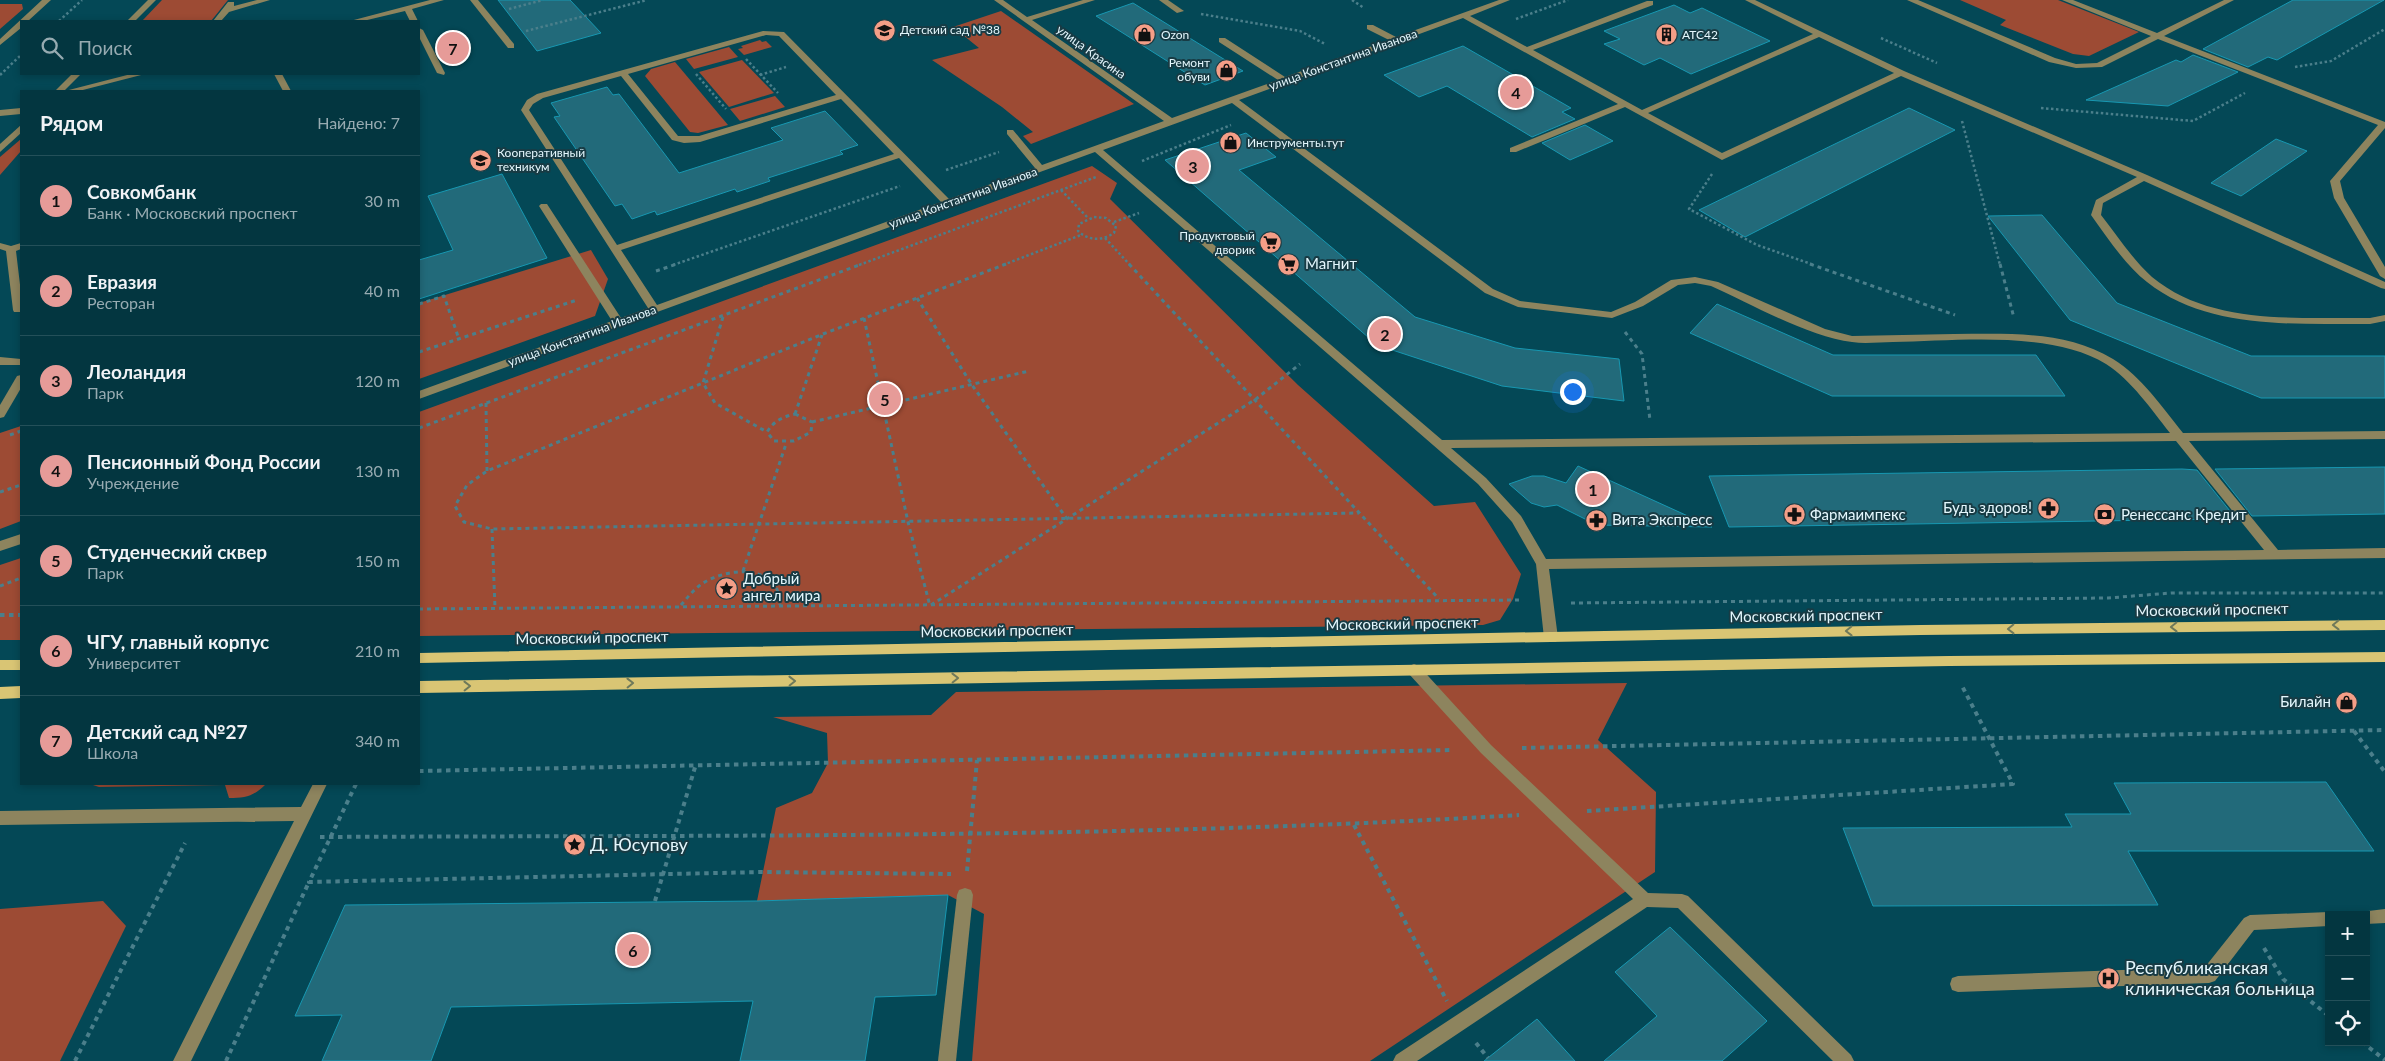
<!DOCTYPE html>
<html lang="ru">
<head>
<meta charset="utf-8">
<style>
  :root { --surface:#033640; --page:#0d3e47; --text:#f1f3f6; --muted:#97abb1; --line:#245059; --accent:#e69b98 }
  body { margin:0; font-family:Lato,sans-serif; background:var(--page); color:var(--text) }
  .controls { position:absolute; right:15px; bottom:15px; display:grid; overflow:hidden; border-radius:0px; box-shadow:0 2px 8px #0003 }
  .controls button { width:45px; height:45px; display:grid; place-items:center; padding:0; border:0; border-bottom:1px solid var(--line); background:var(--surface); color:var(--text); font:25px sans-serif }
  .you { position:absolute; left:1572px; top:391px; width:18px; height:18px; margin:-12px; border:4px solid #fff; border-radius:50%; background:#1a73e8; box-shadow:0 0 0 8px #1a73e833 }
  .badge { display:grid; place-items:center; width:32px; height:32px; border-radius:50%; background:var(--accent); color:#111; font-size:16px; font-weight:700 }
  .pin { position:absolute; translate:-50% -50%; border:2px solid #fff; box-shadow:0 1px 5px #0006 }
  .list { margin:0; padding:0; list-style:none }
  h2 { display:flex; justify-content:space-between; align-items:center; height:65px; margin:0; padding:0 20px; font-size:21px }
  h2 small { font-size:16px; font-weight:400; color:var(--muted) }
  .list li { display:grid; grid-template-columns:32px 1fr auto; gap:15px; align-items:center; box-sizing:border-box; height:90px; padding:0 20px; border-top:1px solid var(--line) }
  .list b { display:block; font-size:19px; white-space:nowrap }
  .list p { margin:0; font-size:16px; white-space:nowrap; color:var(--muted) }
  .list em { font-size:16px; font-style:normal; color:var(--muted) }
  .icon { flex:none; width:28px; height:28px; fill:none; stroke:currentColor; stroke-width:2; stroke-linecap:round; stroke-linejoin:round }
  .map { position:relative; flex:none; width:2385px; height:1061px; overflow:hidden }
  .search { position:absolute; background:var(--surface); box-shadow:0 2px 8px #0003; left:20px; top:20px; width:400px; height:55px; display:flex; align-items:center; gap:12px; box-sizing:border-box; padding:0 18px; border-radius:0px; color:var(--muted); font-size:19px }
  .panel { position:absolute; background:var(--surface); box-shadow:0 2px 8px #0003; left:20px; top:90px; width:400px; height:695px; border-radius:0px }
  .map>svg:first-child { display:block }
  .green { fill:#9d4b34 }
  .building { fill:#226a7a; stroke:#1798b2 }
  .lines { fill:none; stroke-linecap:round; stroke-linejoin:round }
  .path-far2 { stroke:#4b7f8b; stroke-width:2.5; stroke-dasharray:2.5 2.5; stroke-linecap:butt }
  .path-far1 { stroke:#4b7f8b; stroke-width:3; stroke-dasharray:4 4; stroke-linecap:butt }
  .path { stroke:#4b7f8b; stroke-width:4; stroke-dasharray:4.5 4.5; stroke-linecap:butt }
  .minor { fill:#8d845e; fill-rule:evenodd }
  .major { fill:#d9c574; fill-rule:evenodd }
  .oneway { stroke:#6f795a }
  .labels { text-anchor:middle; stroke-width:4; stroke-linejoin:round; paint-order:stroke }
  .far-poi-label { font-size:12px; fill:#e4f7fd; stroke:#183b44; text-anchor:start }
  .far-street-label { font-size:12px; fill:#e4f7fd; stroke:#183b44 }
  .poi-label { font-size:15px; fill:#e4f7fd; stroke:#183b44; text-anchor:start }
  .street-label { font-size:15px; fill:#e4f7fd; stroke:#183b44 }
  .near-poi-label { font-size:18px; fill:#e4f7fd; stroke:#183b44; text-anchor:start }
</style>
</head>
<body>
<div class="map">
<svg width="2385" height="1061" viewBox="0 0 2385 1061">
  <rect width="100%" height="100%" fill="#044856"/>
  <g class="green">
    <path d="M162 0H228L211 21H142Z"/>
    <path d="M1960 0H2058L2139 32 2089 56 2073 54 2000 25 2006 20Z"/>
    <path d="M0 4H22L23 9 0 29Z"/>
    <path d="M1001 11 1134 104 1031 144 1023 136 1033 132 1002 107 932 60 979 48 953 27Z"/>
    <path d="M760 40 762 42 766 41 772 47 744 55 738 49 743 48 741 46Z"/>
    <path d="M729 47 738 57 694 69 686 59Z"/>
    <path d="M742 60 774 93 729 107 699 72Z"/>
    <path d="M675 62 728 125 698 133 690 132 645 76 651 69Z"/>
    <path d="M775 96 785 107 740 121 730 109Z"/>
    <path d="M21 139V151L0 175V157Z"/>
    <path d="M1092 166 1117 183 1110 199 1298 385 1434 506 1475 502 1521 574 1513 599 1500 620 1483 625 419 636V412Z"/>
    <path d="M591 250 608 279 595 316 419 379V303Z"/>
    <path d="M21 426V521L0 529V433Z"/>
    <path d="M21 558V640H0V565Z"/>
    <path d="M1627 683 1598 740 1656 792 1655 872 1370 1061H972L984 914 948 895 757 901 776 808 812 793 828 763 827 733 773 717 931 715 956 692Z"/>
    <path d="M90 784H266C254 796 246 798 229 798L225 785 99 787Z"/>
    <path d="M103 901 126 926 60 1061H0V909Z"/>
  </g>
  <g class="building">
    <path d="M498 0H570L601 33 537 51Z"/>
    <path d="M2293 0H2384L2277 60 2268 57 2248 67 2203 49Z"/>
    <path d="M1133 3 1243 71 1205 85 1096 16Z"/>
    <path d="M1674 5 1690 13 1702 8 1770 41 1691 74 1660 58 1644 65 1604 44 1620 39 1604 31Z"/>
    <path d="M1463 46 1571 108 1562 112 1575 119 1532 137 1447 86 1419 97 1384 75Z"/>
    <path d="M2193 55 2238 72 2168 106 2086 100 2176 60 2181 62Z"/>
    <path d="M607 87 613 95 619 94 679 173 783 140 771 128 825 111 858 145 840 151 843 154 768 178 770 181 737 192 735 189 657 215 655 211 632 219 622 204 615 206 554 117 560 116 551 103Z"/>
    <path d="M1909 108 1955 130 1745 237 1699 210Z"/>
    <path d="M1585 125 1613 141 1570 160 1542 143Z"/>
    <path d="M1246 133 1276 157 1239 170 1415 317 1515 348 1619 359 1624 401 1502 386 1377 345 1165 160Z"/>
    <path d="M2276 139 2307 151 2241 196 2211 183Z"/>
    <path d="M502 174 547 258 419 299V260L453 250 428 196Z"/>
    <path d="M2042 215 2117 303 2251 356H2385V398H2261L2070 320 1988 216Z"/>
    <path d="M1717 304 1833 355H2036L2065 396H1832L1690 333Z"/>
    <path d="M1578 466 1712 527 1597 525 1557 505 1544 507 1531 503 1509 484 1532 476H1544L1566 483Z"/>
    <path d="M2385 467V514L2252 516 2215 469Z"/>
    <path d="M2182 469 2197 470 2234 516H2218L2220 519 1729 527 1709 476Z"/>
    <path d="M2326 782 2374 851H2128L2158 905 1873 906 1843 828 2072 827 2065 814H2131L2114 783Z"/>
    <path d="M948 895 936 995 875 997 865 1061H740L753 1001 451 1007 431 1061H322L342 1015 295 1016 345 905 757 901Z"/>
    <path d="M1670 927 1767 1021 1722 1061H1604L1657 1016 1615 972Z"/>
    <path d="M1537 1019 1575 1061H1484Z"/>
  </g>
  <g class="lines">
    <g class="path-far2">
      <path d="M1352 0 1364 8"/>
      <path d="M509 9 543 0"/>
      <path d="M1201 14 1300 31 1325 44"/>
      <path d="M1516 19 1568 0"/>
      <path d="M59 21 82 0"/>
      <path d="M526 31 647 0"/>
      <path d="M1881 38 1937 63"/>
      <path d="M746 59 778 93"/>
      <path d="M2295 67 2331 61 2385 29"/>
      <path d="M696 74 726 109"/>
      <path d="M0 75 21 55"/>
      <path d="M760 75 786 67"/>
      <path d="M2041 108 2193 121 2245 93"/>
      <path d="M1962 121 2000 265"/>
      <path d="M1142 161 1231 125"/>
      <path d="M946 170 999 152"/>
      <path d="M1712 174 1689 209 1757 245 1814 265"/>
      <path d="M1061 190 1088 218"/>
      <path d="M1094 217 1106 218 1116 226 1114 233C1102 241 1089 241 1078 231L1079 224Z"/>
      <path d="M1114 222 1139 213"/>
      <path d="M1105 238 1130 265"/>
      <path d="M673 265 900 186"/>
      <path d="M859 265 1096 177"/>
      <path d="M1003 265 1081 235"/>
    </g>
    <g class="path-far1">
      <path d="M1006 264 823 334 487 471 467 485 455 506 464 522 492 529 1359 513"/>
      <path d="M1129 264 1439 599"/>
      <path d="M1810 264 1955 315"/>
      <path d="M2000 264 2014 318"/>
      <path d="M656 271 677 264"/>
      <path d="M917 298 972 385 1067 519"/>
      <path d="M419 304 444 296 459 339"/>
      <path d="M723 317 703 383 715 403 767 432"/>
      <path d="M864 318 908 522 930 606"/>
      <path d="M1625 332 1642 354 1650 420"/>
      <path d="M419 352 577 300"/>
      <path d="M486 403 487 471"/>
      <path d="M795 414 812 422 811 432 794 441H774L767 432C774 421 782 417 795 414Z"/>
      <path d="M795 414 822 335"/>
      <path d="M812 422 1029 371"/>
      <path d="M419 428 862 264"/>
      <path d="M10 435 21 431"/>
      <path d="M0 492 21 485"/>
      <path d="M492 529 495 608"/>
      <path d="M743 571 786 444"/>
      <path d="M0 586 21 578"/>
      <path d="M1571 603 2108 598 2171 593H2385"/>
      <path d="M681 605C688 597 694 589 703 583 723 571 759 564 775 586 779 591 779 599 780 605"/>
      <path d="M931 605 1256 399 1300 364"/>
      <path d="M419 609 1522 600"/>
    </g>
    <g class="path">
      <path d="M0 615H21"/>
      <path d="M2354 731 2385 772"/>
      <path d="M1522 748 2385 730"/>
      <path d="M419 771 1453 750"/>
      <path d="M356 784 309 882 762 872 951 874"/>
      <path d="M1587 811 2013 784 1961 684"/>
      <path d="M1354 825 1447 1001"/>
      <path d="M320 837C720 835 1120 839 1519 815"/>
      <path d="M967 871 977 760"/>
      <path d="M655 901 696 764"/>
      <path d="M2264 948 2283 979 2329 1016"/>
      <path d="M2362 1042 2385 1060"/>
      <path d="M1476 1043 1488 1058"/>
      <path d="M75 1061 185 843"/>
      <path d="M226 1061 309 882"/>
    </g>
    <g class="minor">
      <path d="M42 0H51L28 21H21V28L0 45V39Z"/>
      <path d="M148 0H156L135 21H127Z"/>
      <path d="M257 0H270L229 12 221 21H213L228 2H234V6Z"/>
      <path d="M430 0H444L412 9 418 21H410L405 11 363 21H350Z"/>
      <path d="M470 0H478L514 44V48H508Z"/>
      <path d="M994 0H1003L1027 17 1083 0H1095L1032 20 1172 118 1278 80 1219 42V38H1225L1285 77 1389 40 1367 29V25H1373L1396 37 1499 0H1510L1470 16 1527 47 1647 1H1653V5L1533 50 1642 110 1813 34 1745 0H1755L1904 71 2147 175 2385 282V289L2381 288 2144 181 2103 203 2101 215C2117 235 2132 259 2152 277 2211 326 2299 317 2370 318L2385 315V321L2370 324C2296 323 2209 331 2147 282 2125 265 2107 237 2091 215L2096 200 2137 177 1901 76 1722 160 1625 107 1516 152H1510V148L1618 104 1463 18 1239 100 1493 289 1520 301 1611 312 1635 302 1671 280 1695 277 1718 282 1825 329 1852 336C1886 335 1920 335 1954 334 2008 334 2065 330 2113 359 2142 377 2162 407 2183 433L2385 431V439L2189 441 2278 550 2385 548V558L1549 569 1558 638 1556 642H1546L1544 638 1536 564 1512 522 1478 484 1095 152 419 399V391L612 321 539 206 541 204H547L621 318 648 308 521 110 527 100 537 94 763 31 784 32 949 199 1035 168 1007 134V130H1013L1042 165 1164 121ZM766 35 779 36 836 95 699 136H678L628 74ZM1819 37 1894 73 1722 153 1648 113ZM621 76 672 140 684 143 700 142 841 99 894 154 617 245 529 110 533 104 543 98ZM1232 103 1485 293 1518 307 1612 318 1643 306 1678 285 1695 283 1711 286C1751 304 1809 337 1852 342 1865 344 1880 342 1893 342 1956 341 2051 330 2106 364 2132 381 2151 409 2170 433L1442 440 1103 150ZM899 158 941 202 657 305 621 250ZM2176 441 2264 550 1546 559 1521 516 1486 478 1451 448Z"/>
      <path d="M1159 0H1168L1184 11 1177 13Z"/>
      <path d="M1907 0H1918L2055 58 2076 64 2097 63 2151 36 2062 0H2073L2157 33 2224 0H2234L2164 36 2385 122V128L2340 181 2344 198 2385 267V279L2380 276 2334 198 2330 181 2378 125 2158 39 2102 67 2076 68 2049 62Z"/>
      <path d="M419 28 423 30 445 73 444 75 437 73 419 37Z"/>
      <path d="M72 74H81L64 91H55Z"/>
      <path d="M131 74H145L79 91H65Z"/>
      <path d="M274 74H282L291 91H283Z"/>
      <path d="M21 108V114L0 116V110Z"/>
      <path d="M21 125V133L0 152V144Z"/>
      <path d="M0 243 11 246 21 243V249L16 251 21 293V312H14L13 310 6 251 0 249Z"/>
      <path d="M0 357 21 359V365H0Z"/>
      <path d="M21 375V388L4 417 0 418V405L17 376Z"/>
      <path d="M21 534V544L0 551V541Z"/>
      <path d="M1414 664 1419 666 1491 745 1648 893 1682 894 1688 896 1851 1055 1854 1061H1833L1678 908 1647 907 1417 1061H1393L1396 1055 1633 899 1481 753 1409 674 1407 670 1409 666Z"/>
      <path d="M313 784H327L191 1061H173L294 821 0 825V811L301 807Z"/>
      <path d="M965 888 971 890 973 895 956 1061H938L957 895 959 890Z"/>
      <path d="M2385 909V923L2366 924V915H2359L2360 912Z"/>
      <path d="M2329 912 2335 915H2329V926L2254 930 2215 981 2209 983 1958 992 1952 990 1950 984 1952 978 1958 976 2205 967 2244 918 2250 915Z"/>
    </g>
    <g class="major">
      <path d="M2385 620V630L1921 635 419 663V653L1921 625Z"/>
      <path d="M2385 652V662L1949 666 419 693V681L1949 656Z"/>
      <rect x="0" y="660" width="21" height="10"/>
      <path d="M21 686V698L0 699V687Z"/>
    </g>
  </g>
  <defs><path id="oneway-chevron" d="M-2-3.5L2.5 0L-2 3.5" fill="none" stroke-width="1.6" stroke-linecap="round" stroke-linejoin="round" transform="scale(1.25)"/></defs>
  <g class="oneway">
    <use href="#oneway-chevron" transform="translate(2336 625) rotate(179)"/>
    <use href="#oneway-chevron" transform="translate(2174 627) rotate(179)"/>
    <use href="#oneway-chevron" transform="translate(2011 629) rotate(179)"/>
    <use href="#oneway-chevron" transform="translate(1849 631) rotate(179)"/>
    <use href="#oneway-chevron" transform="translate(955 678) rotate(-1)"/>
    <use href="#oneway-chevron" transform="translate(792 681) rotate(-1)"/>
    <use href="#oneway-chevron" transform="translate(630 683) rotate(-1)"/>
    <use href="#oneway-chevron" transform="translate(467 686) rotate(-1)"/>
  </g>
  <defs>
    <symbol id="school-disc" viewBox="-11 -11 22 22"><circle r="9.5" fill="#f49e87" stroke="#183b44"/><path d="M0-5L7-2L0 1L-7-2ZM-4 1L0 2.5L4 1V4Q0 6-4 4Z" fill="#111"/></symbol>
    <symbol id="shop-disc" viewBox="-11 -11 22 22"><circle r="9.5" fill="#f49e87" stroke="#183b44"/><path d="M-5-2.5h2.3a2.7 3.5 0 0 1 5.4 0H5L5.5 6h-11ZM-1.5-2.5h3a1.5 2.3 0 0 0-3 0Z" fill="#111"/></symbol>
    <symbol id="building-disc" viewBox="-11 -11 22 22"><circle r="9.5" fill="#f49e87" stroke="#183b44"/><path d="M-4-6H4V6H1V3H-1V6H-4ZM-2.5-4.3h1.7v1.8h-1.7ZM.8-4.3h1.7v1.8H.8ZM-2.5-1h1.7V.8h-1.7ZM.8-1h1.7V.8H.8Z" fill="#111"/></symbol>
    <symbol id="university-disc" viewBox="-11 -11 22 22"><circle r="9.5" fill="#f49e87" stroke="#183b44"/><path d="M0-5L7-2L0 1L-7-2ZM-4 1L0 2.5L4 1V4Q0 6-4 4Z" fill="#111"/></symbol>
    <symbol id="supermarket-disc" viewBox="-11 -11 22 22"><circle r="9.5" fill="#f49e87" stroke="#183b44"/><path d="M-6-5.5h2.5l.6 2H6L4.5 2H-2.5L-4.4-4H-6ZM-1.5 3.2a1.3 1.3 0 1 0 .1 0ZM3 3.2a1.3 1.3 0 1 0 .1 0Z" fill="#111"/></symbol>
    <symbol id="pharmacy-disc" viewBox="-11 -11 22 22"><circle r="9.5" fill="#f49e87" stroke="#183b44"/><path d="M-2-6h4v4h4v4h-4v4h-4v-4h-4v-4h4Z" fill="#111"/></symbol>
    <symbol id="bank-disc" viewBox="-11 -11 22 22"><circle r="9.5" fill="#f49e87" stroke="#183b44"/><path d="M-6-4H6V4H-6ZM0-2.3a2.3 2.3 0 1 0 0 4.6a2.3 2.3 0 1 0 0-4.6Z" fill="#111"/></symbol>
    <symbol id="sight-disc" viewBox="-11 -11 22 22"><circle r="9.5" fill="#f49e87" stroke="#183b44"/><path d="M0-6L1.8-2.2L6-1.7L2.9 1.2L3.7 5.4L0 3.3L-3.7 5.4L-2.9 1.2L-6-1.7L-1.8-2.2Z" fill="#111"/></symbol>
    <symbol id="hospital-disc" viewBox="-11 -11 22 22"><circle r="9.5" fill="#f49e87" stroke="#183b44"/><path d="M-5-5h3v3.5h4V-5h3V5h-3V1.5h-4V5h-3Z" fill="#111"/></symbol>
  </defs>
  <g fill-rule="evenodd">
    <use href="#school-disc" x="872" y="18" width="25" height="25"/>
    <use href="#shop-disc" x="1132" y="22" width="25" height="25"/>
    <use href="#building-disc" x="1654" y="22" width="25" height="25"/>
    <use href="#shop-disc" x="1214" y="58" width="25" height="25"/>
    <use href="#shop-disc" x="1218" y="130" width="25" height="25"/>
    <use href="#university-disc" x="468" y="148" width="25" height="25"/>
    <use href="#supermarket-disc" x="1258" y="230" width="25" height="25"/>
    <use href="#supermarket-disc" x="1276" y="252" width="25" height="25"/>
    <use href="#pharmacy-disc" x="2036" y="496" width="25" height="25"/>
    <use href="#pharmacy-disc" x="1782" y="502" width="25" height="25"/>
    <use href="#bank-disc" x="2092" y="502" width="25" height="25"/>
    <use href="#pharmacy-disc" x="1584" y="508" width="25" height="25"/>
    <use href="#sight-disc" x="714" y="576" width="25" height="25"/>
    <use href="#shop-disc" x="2334" y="690" width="25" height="25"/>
    <use href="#sight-disc" x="562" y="832" width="25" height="25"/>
    <use href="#hospital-disc" x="2096" y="966" width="25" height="25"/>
  </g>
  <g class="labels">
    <g class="far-poi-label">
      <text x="900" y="34">Детский сад №38</text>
      <text x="1161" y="39">Ozon</text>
      <text x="1682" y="39">АТС42</text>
      <text x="1210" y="67" text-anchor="end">Ремонт<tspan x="1210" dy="14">обуви</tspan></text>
      <text x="1247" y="147">Инструменты.тут</text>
      <text x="497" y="157">Кооперативный<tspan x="497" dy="14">техникум</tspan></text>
      <text x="1255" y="240" text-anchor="end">Продуктовый<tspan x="1255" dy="14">дворик</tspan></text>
    </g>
    <g class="far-street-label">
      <text transform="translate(1091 52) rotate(36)" y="4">улица Красина</text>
      <text transform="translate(1343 60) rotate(-20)" y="4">улица Константина Иванова</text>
      <text transform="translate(963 198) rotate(-20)" y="4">улица Константина Иванова</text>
      <text transform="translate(582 336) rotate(-20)" y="4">улица Константина Иванова</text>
    </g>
    <g class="poi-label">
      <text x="1305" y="269">Магнит</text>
      <text x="2032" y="513" text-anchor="end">Будь здоров!</text>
      <text x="1810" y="520">Фармаимпекс</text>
      <text x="2121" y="520">Ренессанс Кредит</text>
      <text x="1612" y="525">Вита Экспресс</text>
      <text x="743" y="584">Добрый<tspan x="743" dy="17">ангел мира</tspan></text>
      <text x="2331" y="707" text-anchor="end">Билайн</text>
    </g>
    <g class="street-label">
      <text transform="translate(2212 610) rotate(-1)" y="5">Московский проспект</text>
      <text transform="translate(1806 616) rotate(-1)" y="5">Московский проспект</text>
      <text transform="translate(1402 624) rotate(-1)" y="5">Московский проспект</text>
      <text transform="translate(997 631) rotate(-1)" y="5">Московский проспект</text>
      <text transform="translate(592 638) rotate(-1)" y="5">Московский проспект</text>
    </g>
    <g class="near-poi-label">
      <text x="590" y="851">Д. Юсупову</text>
      <text x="2125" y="974">Республиканская<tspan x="2125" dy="21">клиническая больница</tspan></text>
    </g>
  </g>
</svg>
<div class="controls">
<button>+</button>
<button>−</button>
<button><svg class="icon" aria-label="locate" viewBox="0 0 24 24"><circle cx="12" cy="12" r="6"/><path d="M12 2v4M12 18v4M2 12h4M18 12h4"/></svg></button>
</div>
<div class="you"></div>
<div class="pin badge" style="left:1593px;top:489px">1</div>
<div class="pin badge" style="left:1385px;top:334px">2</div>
<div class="pin badge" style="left:1193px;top:166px">3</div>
<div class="pin badge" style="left:1516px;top:92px">4</div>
<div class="pin badge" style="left:885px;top:399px">5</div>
<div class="pin badge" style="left:633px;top:950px">6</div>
<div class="pin badge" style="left:453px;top:48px">7</div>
<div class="search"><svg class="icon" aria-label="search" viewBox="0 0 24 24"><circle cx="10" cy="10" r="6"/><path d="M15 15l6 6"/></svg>Поиск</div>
<section class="panel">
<h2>Рядом<small>Найдено: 7</small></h2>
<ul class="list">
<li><span class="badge">1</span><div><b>Совкомбанк</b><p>Банк · Московский проспект</p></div><em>30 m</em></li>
<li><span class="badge">2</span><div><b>Евразия</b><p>Ресторан</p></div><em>40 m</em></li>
<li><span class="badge">3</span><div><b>Леоландия</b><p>Парк</p></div><em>120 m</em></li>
<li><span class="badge">4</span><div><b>Пенсионный Фонд России</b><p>Учреждение</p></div><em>130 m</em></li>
<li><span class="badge">5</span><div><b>Студенческий сквер</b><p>Парк</p></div><em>150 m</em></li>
<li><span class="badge">6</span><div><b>ЧГУ, главный корпус</b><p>Университет</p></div><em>210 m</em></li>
<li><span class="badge">7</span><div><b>Детский сад №27</b><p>Школа</p></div><em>340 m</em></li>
</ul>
</section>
</div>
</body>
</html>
